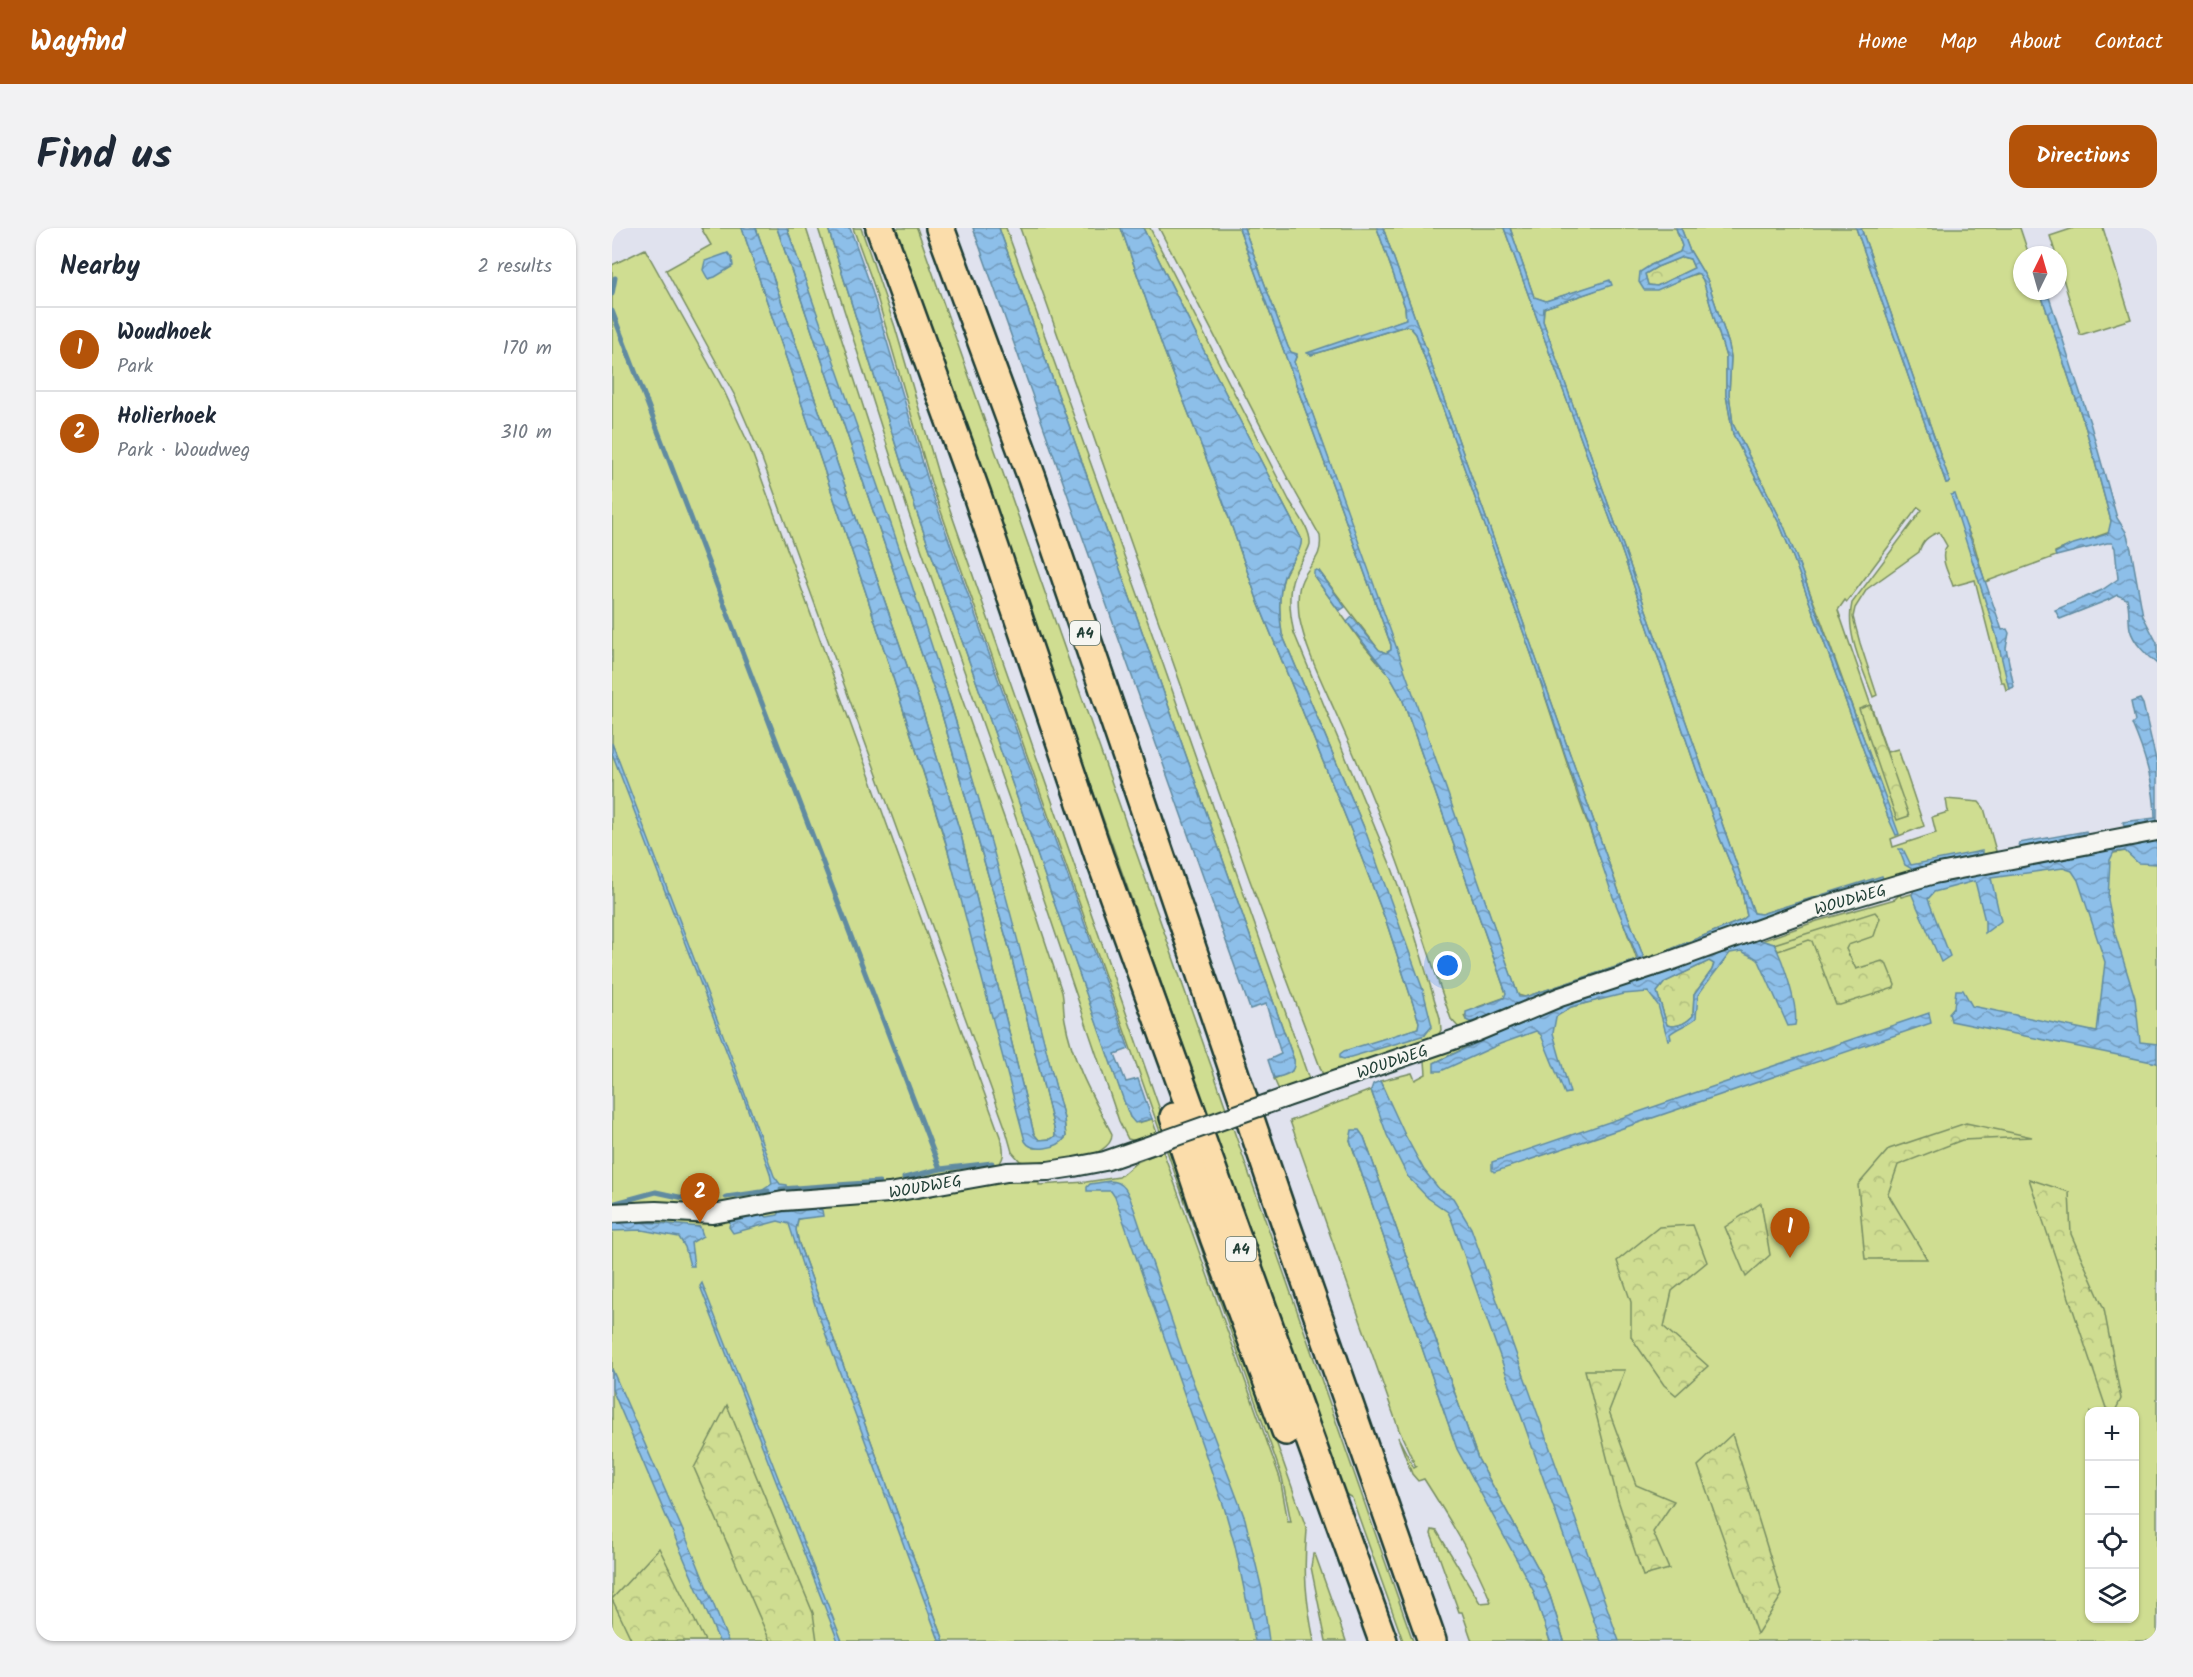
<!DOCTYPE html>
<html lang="en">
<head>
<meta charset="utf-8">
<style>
  :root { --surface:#fff; --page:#f2f2f3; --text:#1f2937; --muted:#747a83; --line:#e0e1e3; --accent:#b45309 }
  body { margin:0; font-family:Kalam,sans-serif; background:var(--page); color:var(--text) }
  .controls { position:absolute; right:18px; bottom:18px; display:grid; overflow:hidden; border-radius:12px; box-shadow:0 2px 4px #0004 }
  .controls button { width:54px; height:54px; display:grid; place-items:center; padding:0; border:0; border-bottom:2px solid var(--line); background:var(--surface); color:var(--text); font:30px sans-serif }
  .compass { position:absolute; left:1401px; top:18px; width:54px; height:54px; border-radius:50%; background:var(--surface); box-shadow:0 2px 4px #0004; rotate:5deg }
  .you { position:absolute; left:836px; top:738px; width:21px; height:21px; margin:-15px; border:4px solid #fff; border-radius:50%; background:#1a73e8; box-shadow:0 0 0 9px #1a73e833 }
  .badge { display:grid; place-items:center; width:39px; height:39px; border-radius:50%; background:var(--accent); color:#fff; font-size:20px; font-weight:700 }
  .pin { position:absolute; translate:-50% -50px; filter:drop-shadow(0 2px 3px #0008) }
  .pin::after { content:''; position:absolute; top:32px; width:21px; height:18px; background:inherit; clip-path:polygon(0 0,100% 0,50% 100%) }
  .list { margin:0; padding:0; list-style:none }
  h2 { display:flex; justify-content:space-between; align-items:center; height:78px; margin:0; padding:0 24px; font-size:26px }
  h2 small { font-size:20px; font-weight:400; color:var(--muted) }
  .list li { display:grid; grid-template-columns:39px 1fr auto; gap:18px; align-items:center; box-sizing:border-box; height:84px; padding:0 24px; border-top:2px solid var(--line) }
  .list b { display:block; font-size:22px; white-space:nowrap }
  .list p { margin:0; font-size:20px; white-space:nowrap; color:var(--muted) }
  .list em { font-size:20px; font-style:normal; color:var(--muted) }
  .icon { flex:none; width:33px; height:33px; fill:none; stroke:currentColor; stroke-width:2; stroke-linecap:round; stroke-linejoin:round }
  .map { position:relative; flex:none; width:1545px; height:1413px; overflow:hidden; border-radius:18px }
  header { display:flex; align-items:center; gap:36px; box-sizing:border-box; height:84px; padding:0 30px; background:var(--accent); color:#fff }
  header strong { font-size:28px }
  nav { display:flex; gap:33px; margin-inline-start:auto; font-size:21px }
  .intro { display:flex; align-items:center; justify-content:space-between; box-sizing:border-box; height:144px; padding:0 36px }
  h1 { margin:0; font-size:42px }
  .button { padding:15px 27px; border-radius:18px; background:var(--accent); color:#fff; font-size:21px; font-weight:700 }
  main { display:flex; gap:36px; padding:0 36px }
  aside { flex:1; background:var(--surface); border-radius:18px; box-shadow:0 2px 4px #0004 }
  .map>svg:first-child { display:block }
  .green { fill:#cfdd91; stroke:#778d62; stroke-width:1.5; fill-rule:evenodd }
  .forest { fill:url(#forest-crowns); stroke:#778d62; stroke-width:1.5 }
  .water { fill:url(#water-waves); stroke:#618ba1; stroke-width:1.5; fill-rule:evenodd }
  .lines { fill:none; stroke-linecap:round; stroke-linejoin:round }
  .stream { stroke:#618ba1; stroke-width:5 }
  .minor-casing { stroke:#1f3d34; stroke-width:22 }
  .highway-casing { stroke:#1f3d34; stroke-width:32 }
  .minor { stroke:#f6f6f2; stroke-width:18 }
  .highway { stroke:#fbddab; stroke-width:27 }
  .minor-bridge-casing { stroke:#1f3d34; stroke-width:22; stroke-linecap:butt }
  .minor-bridge { stroke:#f6f6f2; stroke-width:18 }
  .labels { text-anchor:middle; stroke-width:5; stroke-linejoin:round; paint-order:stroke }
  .shield { fill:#f6f6f2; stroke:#60746d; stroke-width:1.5 }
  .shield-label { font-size:15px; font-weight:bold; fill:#1f3d34 }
  .street-label { font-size:16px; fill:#1f3d34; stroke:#f6f6f2 }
</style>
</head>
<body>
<header>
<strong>Wayfind</strong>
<nav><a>Home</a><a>Map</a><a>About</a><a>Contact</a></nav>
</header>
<div class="intro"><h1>Find us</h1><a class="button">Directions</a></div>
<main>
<aside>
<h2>Nearby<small>2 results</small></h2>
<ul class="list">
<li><span class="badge">1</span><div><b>Woudhoek</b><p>Park</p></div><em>170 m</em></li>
<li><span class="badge">2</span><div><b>Holierhoek</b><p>Park · Woudweg</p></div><em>310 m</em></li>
</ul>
</aside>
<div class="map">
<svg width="1545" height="1413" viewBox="0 0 1545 1413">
  <defs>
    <pattern id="forest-crowns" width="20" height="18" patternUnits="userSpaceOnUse" patternTransform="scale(1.5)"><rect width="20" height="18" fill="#cfdd91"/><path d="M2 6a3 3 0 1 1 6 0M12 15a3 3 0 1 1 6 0" fill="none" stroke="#b1bf7e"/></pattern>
    <pattern id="water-waves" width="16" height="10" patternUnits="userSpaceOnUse" patternTransform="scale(1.5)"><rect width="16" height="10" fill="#8dbfe9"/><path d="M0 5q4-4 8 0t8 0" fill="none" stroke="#739cbe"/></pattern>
  </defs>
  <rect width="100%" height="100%" fill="#e0e2ee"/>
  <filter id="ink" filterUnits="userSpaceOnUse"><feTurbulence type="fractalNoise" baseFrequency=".0167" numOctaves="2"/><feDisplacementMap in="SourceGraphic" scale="12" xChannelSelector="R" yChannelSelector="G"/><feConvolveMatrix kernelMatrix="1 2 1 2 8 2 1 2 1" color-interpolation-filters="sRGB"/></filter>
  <g filter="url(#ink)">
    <g class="green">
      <path d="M89 0H130L254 365 334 616 421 920 442 918 454 909 452 891 375 601 339 477 175 0H194L295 315 395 598 450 764C452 773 451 783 453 792 460 833 481 870 500 906 501 933 427 939 408 933L400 924 393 899 149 228 123 168 54 42 99 17Z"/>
      <path d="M144 0H165L328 480 398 723 443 904V908L439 911 427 912 422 906 349 607 311 484Z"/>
      <path d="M206 0H216L305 285 518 889 526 895 540 891 545 905 524 913 516 911 507 893 420 636 297 286Z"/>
      <path d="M241 0H249L283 99 329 256 695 1302C691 1345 694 1372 702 1413H332L187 1016 184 1002 186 991 191 990 173 984 330 1413H0V37L33 21 112 163 138 219 165 293 390 914C392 924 393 932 384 938L383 952H427V957L474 954 507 949 525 934 551 923 668 1250 676 1294H679L670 1249 320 258 261 55Z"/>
      <path d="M282 0H305L801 1413H791L740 1270 729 1263Z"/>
      <path d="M387 0H394L551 436 697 851 667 862 662 851 680 843 682 832Z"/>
      <path d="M408 0H509L551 120 611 273 646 374 741 607 775 696 807 794 806 800 729 825 813 807 753 602 670 406C667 387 666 367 672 349 677 335 690 324 689 310L601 141 531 0H538L677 272C685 285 699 301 698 316 695 327 686 336 682 347 675 365 678 387 682 405L781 643 799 694 828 790 829 802 825 809 711 847 637 650Z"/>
      <path d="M547 0H627L779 417V422L774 425 767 422 707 343 702 348 750 415 777 447 790 470 894 765V769L866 779 852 788 854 792 858 794 1032 731 1007 664 771 0H892L1011 326 1107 608 1130 664 1135 688 1130 692 1057 722 1058 725 1128 697 1270 649 1149 686 1142 685 931 93 932 80 982 63 998 53 934 73 922 69 898 0H1064L1070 18 1068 24 1039 37 1075 49 1087 45 1091 52 1114 129V167L1121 206 1168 297 1181 329 1276 589 1286 606 1210 395 1171 296 1121 196 1117 166 1119 129 1117 117 1095 51 1077 21 1069 0H1244L1334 255 1338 254 1249 0H1408L1417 27H1410V63H1428L1474 201 1499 293 1498 304 1450 321 1443 324 1444 328 1373 354 1362 316 1340 267 1384 406 1398 461 1394 462 1392 454H1389L1363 352 1341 358C1337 346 1326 329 1335 318L1327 304C1316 308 1310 313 1307 324L1255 361 1243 380 1241 389 1248 415 1265 467 1261 469C1251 440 1233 406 1240 375L1310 282 1306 279 1235 374 1233 372 1226 382 1275 524 1286 521 1312 598 1279 611 1281 619 1324 605 1320 589 1336 584 1334 571 1367 574 1372 580 1384 623 1382 627 848 801 839 791C816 726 797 659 770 594 755 556 739 519 722 481 709 452 693 420 687 388 686 376 685 363 690 352 698 335 711 330 708 308L676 251Z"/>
      <path d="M632 0H765L793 79 794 91 699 127 794 98 798 99 804 106 920 428 967 572 1025 732 913 769 906 767 682 134 685 127 678 124 676 119Z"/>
      <path d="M1462 0H1491L1519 91 1468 107 1446 34V27H1444L1438 8Z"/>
      <path d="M1545 618V1413H952L938 1368 927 1342 866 1231 752 909 738 912 845 1220 922 1362 938 1413H860L850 1384H847L819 1306 820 1302 825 1303 868 1375 879 1374C862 1331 837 1290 812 1251L806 1253 800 1246 786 1209 802 1240 804 1239 787 1202 678 893 759 862 762 871 773 865 768 853 800 845 803 852 814 846 813 833 814 828 911 793 822 835 950 785 959 779 985 772 1205 693 1283 671 1288 666 1289 669 1367 647ZM1478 1184H1522V1390H1478Z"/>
      <path d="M701 1326H703L734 1413H714L699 1339Z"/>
    </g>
    <g class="forest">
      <path d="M1070 29 1078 31 1082 40 1045 58 1036 57 1033 46 1045 39Z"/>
      <path d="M1258 477 1297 588 1285 592 1247 481Z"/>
      <path d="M1263 684 1268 690 1262 708 1236 717 1234 721 1244 741 1270 733 1274 735 1283 757 1282 760 1228 777H1224L1200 713 1197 712 1166 723 1162 716Z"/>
      <path d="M1097 733 1102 735 1100 742 1082 767 1081 788C1074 795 1065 800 1055 797L1045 764 1053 754Z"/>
      <path d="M1354 895 1420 909 1350 912 1286 937 1276 966 1315 1031H1253L1246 957 1277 921Z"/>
      <path d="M1417 951 1457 964 1459 1006 1492 1081 1509 1171 1503 1183H1495Z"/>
      <path d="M1149 975 1158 1027 1134 1049 1113 999Z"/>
      <path d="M1081 997 1095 1034 1060 1063 1052 1099 1096 1138 1064 1167 1052 1157 1019 1109V1074L1005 1033 1047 999Z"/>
      <path d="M973 1142H1013L997 1183 1024 1257 1062 1273 1041 1304 1057 1341 1031 1348 1005 1269Z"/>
      <path d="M115 1177 201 1385 205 1413H158L82 1240Z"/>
      <path d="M1120 1206 1170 1367 1145 1406 1086 1238Z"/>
      <path d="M47 1320 93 1413H20L0 1371Z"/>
    </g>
    <g class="water">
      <path d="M130 0H144L311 484 349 607 422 906 427 912 439 911 443 908V904L398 723 328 480 165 0H175C230 158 288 315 338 475 381 612 416 752 452 891L454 909C446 921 420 925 413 913L334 615 254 365Z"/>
      <path d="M216 0H238L258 56 318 259 517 821 503 826 514 854 526 851 540 891 523 895 518 889 513 876 305 285Z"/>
      <path d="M361 0H387L682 832C684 846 673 847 662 850L656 832 669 826 654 776 638 781Z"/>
      <path d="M509 0H531L601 141 689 310C692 322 676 336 672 348 666 367 667 387 670 406L753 602 811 762 820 798 813 807 732 831 728 830V826L732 823 806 800 807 794 775 696 741 607 646 374 611 273 551 120Z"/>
      <path d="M627 0H632L676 119 679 124 685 126 682 134 799 460 905 764 907 769H913L1025 732V728L1001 669 920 428 804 106 798 99 793 98 699 127 695 125 794 91 793 79 765 0H771L1007 664 1033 733 964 755 863 793 858 794 854 792V784L892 770 894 765 790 470 777 447 735 394 740 389 767 422 774 425 779 422V417Z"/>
      <path d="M892 0H898L922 69 934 73 998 52 1000 57 932 80 931 93 1142 685 1149 686 1270 648 1271 651 1128 697 1058 725 1057 722 1130 692 1135 688 1130 664 1107 608 1011 326Z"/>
      <path d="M1064 0H1069L1077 21 1095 51 1117 117 1119 129 1117 166 1121 196 1171 296 1184 328 1287 606 1284 607 1276 589 1181 329 1168 297 1121 206 1114 167V129L1091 52 1087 46 1084 45 1045 62H1032L1027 54 1028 44 1039 37 1068 24 1070 18ZM1070 29 1078 31 1082 40 1045 58 1036 57 1033 46 1045 39Z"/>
      <path d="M1244 0H1249L1338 254 1334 255Z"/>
      <path d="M116 25 120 30 121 38 103 49 96 51 91 42 93 33Z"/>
      <path d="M1428 63H1435L1479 198 1505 290 1514 304 1519 321 1531 388 1545 415V436C1535 428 1521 414 1518 401 1516 391 1518 381 1515 371L1505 367 1496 372 1448 391 1443 382 1490 362 1506 351 1503 320 1500 315H1495L1444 328 1443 325 1458 317 1496 306 1499 293 1474 201Z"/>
      <path d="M1343 266 1390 402 1395 401 1397 405 1394 420 1402 459 1397 461 1384 406 1339 267Z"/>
      <path d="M704 342 707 343 733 379 727 383 702 348V343Z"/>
      <path d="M1528 471 1531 476 1545 536V594L1512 598 1511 594 1543 590C1543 559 1532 523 1520 496L1523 493 1519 474Z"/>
      <path d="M0 515 124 841 162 948 168 956 175 957 176 962 151 966V962L160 956 158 945 127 856 0 525Z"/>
      <path d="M1474 603 1475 607 1408 619 1407 615Z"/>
      <path d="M1545 612V636L1526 635 1513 623 1502 624 1498 632 1496 672 1503 706 1523 770 1528 814 1545 816V835L1339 793 1337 785 1342 779 1344 762H1351L1360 778 1485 804 1493 734 1466 652 1460 643 1451 640 1379 650 1389 693 1373 705V693L1363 653 1322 664 1316 671 1338 728 1329 734 1300 667 1302 661 1327 652 1329 655 1494 619Z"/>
      <path d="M1287 621H1291L1299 637 1370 623V626L1300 641 1293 637Z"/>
      <path d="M1141 710 1162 716C1171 732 1187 780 1183 797L1176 798 1172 789 1147 733C1141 726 1135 728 1130 723L1118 725 1091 760 1086 767 1084 790C1076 797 1066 799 1058 806L1059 811 1056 812 1046 777 1036 764 1011 766 959 779 944 789 941 805 958 865 953 866 929 807 924 803 888 816 829 843H822V835L938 781 1050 746 1116 719 1118 721ZM1097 733 1102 736 1100 742 1082 767 1081 788C1074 795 1065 800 1055 797L1045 764 1053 754Z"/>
      <path d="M1317 785 1319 795 882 944 880 942V934Z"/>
      <path d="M768 853 793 907 812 942 827 961 841 970 859 1000 1007 1413H989L840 993 836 984 816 970 796 949 775 907 759 862 761 856Z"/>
      <path d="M740 902H747L752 909 866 1231 927 1342 938 1368 952 1413H938L921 1362 845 1221 738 912Z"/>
      <path d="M498 953C514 953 517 968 522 981L574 1135 633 1291 650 1362 657 1413H643L623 1318 612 1279 503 969 499 963H475V959L478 956Z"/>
      <path d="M207 981 210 982 211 988 186 991 184 1002 187 1016 332 1413 327 1412 205 1083 177 996 166 993 121 1005 117 999 118 994 152 987 155 989 166 987 168 984Z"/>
      <path d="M0 993 46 995 88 999 91 1008 79 1015 82 1038H78L73 1019 67 1009 30 1002 0 1003Z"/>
      <path d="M90 1055 230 1413H226L88 1058Z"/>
      <path d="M0 1141 85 1335 116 1413H107L0 1161Z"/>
    </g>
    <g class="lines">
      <g class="stream">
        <path d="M0 66 3 50"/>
        <path d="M0 83 328 941"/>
        <path d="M292 950 328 941 380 935"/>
        <path d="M169 961 267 954"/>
        <path d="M114 969 156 963"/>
        <path d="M0 976 44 964 90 974"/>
      </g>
      <defs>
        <g id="minor">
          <path d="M672 870 864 804 948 769 1061 732 1202 681 1322 646 1545 603"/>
          <path d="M0 985 44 983 101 986 171 973 277 965 395 944 436 943 462 939 493 933 542 916"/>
        </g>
        <g id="highway">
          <path d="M268 0 365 267 487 628 771 1413"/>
          <path d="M328 0 420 250 669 982 820 1413"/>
          <path d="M562 889 602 1009 674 1203"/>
        </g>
      </defs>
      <use href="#minor" class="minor-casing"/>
      <use href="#highway" class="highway-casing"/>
      <use href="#minor" class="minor"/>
      <use href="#highway" class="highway"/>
      <defs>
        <path id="minor-bridge" d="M542 916 672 870"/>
      </defs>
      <use href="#minor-bridge" class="minor-bridge-casing"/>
      <use href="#minor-bridge" class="minor-bridge"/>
    </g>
  </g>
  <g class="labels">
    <g class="shield">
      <rect x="458" y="393" width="30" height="24" rx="4.5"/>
      <rect x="614" y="1009" width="30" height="24" rx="4.5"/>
    </g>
    <g class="shield-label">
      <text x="473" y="410">A4</text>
      <text x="629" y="1026">A4</text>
    </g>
    <g class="street-label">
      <text transform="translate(1238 671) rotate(-16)" y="6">WOUDWEG</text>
      <text transform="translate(780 833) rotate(-19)" y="6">WOUDWEG</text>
      <text transform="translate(313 958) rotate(-10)" y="6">WOUDWEG</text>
    </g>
  </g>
</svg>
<div class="controls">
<button>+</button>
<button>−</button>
<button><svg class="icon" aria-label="locate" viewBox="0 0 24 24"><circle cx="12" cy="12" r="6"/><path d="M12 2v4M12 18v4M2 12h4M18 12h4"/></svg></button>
<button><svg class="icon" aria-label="layers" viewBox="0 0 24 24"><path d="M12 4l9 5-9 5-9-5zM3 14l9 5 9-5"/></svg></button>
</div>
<svg class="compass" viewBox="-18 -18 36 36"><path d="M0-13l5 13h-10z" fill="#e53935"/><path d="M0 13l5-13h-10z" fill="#747a83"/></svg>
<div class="you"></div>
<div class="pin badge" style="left:1178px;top:1030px">1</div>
<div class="pin badge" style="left:88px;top:995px">2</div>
</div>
</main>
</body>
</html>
